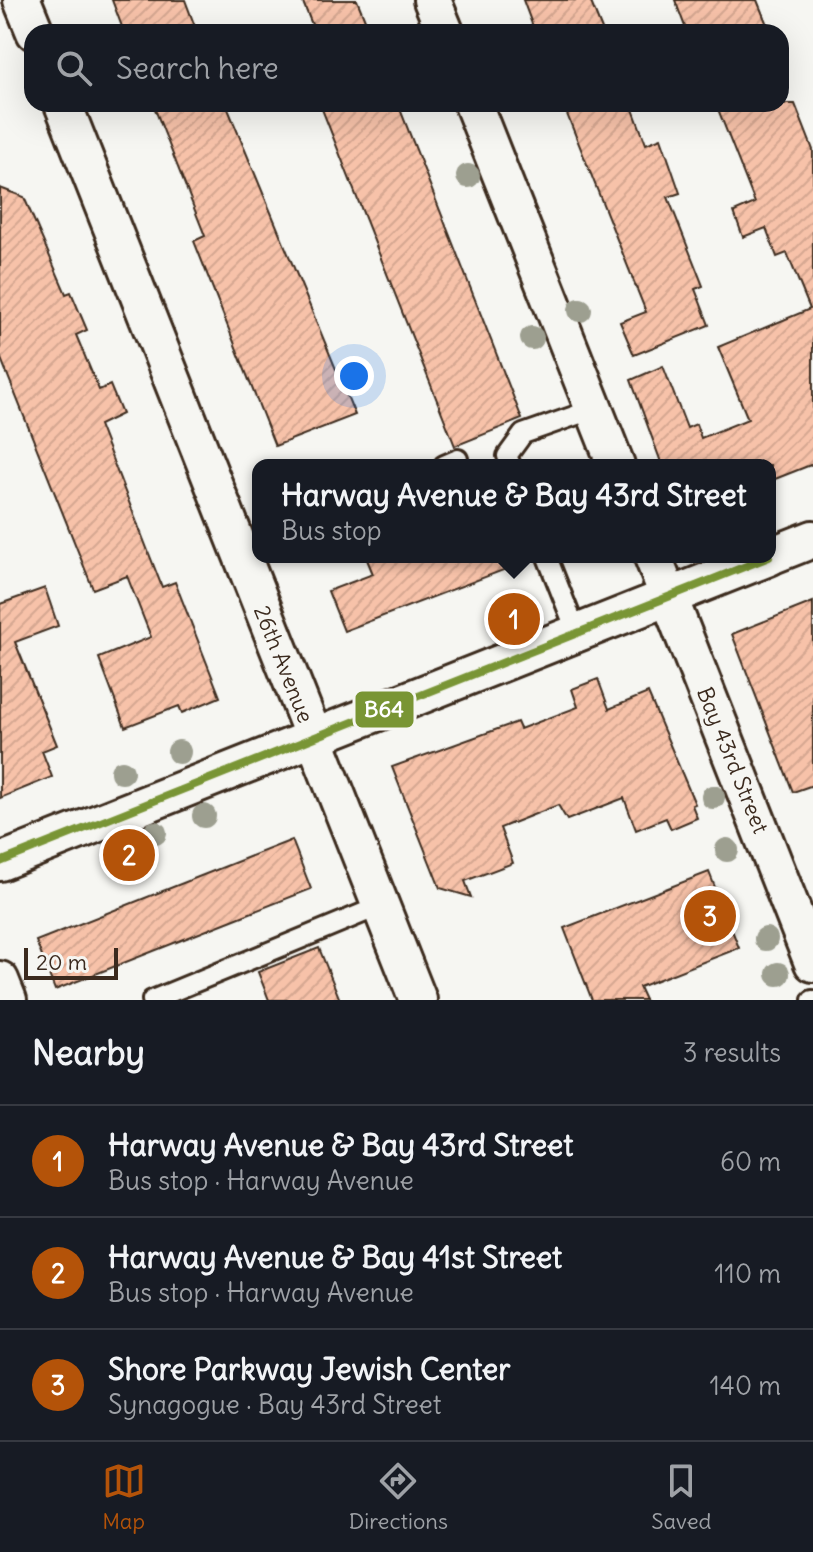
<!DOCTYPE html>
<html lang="en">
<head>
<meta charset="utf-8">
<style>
  :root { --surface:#171b24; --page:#242831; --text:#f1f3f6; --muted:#9ea1a6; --line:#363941; --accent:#b45309 }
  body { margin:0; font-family:Delius,sans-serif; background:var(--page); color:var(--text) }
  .scale { position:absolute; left:24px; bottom:20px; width:94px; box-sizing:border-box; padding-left:8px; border:4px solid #3b2a1e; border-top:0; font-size:22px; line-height:28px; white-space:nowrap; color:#3b2a1e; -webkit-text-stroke:6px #f6f6f2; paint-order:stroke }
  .you { position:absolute; left:354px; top:376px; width:28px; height:28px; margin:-20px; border:6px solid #fff; border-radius:50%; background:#1a73e8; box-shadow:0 0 0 12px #1a73e833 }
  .badge { display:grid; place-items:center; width:52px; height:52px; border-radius:50%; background:var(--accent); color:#fff; font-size:26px; font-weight:700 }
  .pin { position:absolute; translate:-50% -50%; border:4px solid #fff; box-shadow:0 2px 8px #0006 }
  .popup { position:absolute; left:252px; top:459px; width:524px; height:104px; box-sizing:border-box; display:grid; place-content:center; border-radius:16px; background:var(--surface); filter:drop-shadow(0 2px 6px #0005); font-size:26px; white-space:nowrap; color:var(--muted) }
  .popup b { font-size:30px; color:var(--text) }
  .popup::after { content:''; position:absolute; left:50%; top:100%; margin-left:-16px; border:16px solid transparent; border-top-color:var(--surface) }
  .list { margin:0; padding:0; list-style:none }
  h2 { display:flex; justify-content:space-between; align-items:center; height:104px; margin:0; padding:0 32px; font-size:34px }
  h2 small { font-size:26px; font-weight:400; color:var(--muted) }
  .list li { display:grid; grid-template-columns:52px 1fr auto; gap:24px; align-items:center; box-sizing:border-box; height:112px; padding:0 32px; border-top:2px solid var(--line) }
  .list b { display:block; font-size:30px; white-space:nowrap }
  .list p { margin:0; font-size:26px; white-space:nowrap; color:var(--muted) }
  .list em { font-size:26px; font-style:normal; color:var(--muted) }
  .icon { flex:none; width:44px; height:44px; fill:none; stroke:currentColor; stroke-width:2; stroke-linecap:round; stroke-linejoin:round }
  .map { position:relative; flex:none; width:813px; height:1000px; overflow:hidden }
  .search { position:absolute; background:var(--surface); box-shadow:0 8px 32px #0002; left:24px; right:24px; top:24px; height:88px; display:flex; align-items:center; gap:20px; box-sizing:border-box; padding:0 28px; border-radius:24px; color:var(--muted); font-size:30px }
  .sheet { height:440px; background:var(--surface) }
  nav { display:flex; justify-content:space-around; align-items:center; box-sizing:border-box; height:112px; border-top:2px solid var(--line); background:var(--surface); font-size:22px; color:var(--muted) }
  nav a { display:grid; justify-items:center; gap:4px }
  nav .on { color:var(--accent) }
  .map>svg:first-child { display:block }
  .building { fill:url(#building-hatch); stroke:#3b2a1e; stroke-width:2 }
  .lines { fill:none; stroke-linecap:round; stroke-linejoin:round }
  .lane-casing { stroke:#3b2a1e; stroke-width:24 }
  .street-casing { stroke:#3b2a1e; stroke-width:42 }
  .lane { stroke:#f6f6f2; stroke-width:18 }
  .street { stroke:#f6f6f2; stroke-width:36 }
  .bus-1-casing { stroke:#f6f6f2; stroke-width:14 }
  .bus-1 { stroke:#799534; stroke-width:8 }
  .tree { fill:#9d9f90 }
  .labels { text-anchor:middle; stroke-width:7; stroke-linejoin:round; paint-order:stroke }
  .street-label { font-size:22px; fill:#3b2a1e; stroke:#f6f6f2 }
  .line-badge { stroke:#f6f6f2; stroke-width:3 }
  .badge-label { font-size:22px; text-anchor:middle; font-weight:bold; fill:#fff }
</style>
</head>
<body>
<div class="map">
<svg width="813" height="1000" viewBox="0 0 813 1000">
  <defs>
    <pattern id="building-hatch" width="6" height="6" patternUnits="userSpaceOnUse" patternTransform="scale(2)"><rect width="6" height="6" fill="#f7c2a9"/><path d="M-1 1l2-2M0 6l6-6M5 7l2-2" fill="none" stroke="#d5a791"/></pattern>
  </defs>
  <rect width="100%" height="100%" fill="#f6f6f2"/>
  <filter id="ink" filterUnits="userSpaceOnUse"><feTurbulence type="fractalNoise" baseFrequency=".0125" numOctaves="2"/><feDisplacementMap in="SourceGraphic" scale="16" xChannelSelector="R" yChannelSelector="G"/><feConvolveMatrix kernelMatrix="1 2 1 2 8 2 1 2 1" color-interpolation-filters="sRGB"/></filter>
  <g filter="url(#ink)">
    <g class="building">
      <path d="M112 0H185L197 32H124Z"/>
      <path d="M302 0H357L370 32H315Z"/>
      <path d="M523 0H590L603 32H535Z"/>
      <path d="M675 0H757L770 32H687Z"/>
      <path d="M153 104H226L355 415 275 446 194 241 205 236Z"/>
      <path d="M320 104H398L522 419 455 446Z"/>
      <path d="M563 104H631L646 144 661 138 680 193 668 197 703 286 695 289 709 325 634 355 620 322 646 312Z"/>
      <path d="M716 104H795L813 150V464L770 481V465H662L631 380 663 366 687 428 696 424 701 438 748 419 718 347 810 309 787 253 777 257 766 228 743 237 734 212 755 203Z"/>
      <path d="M0 188 24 197 66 294 71 292 87 330 76 335 99 390 110 385 122 414 99 425 162 587 175 582 220 697 182 713 179 706 125 727 99 658 151 637 127 576 93 589 0 356Z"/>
      <path d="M366 557H532V559L344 631 328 591 373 574Z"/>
      <path d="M45 588 58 626 15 642 57 745 42 751 52 777 0 798V604Z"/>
      <path d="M813 602V785L793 792 732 634Z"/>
      <path d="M598 679 609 709 648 693 695 804 692 805 697 818 671 829 666 818 636 830 624 798 567 820 558 805 500 828 513 863 465 881 471 897 440 888 392 767 517 722 520 729 578 707 572 689Z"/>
      <path d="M292 840 311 889 55 990 36 941Z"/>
      <path d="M709 872 739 948 639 987 645 1000H592L564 928Z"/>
      <path d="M319 948 340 1000H269L258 972Z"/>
    </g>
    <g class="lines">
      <defs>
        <g id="lane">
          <path d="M444 465 458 459"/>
          <path d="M511 465 507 456 523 434 594 409"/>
          <path d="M547 557 577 633"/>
          <path d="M152 1000 380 906"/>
          <path d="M812 1000H813"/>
        </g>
        <g id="street">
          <path d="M22 0 35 32"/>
          <path d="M432 0 445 32"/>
          <path d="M63 104 418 1000"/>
          <path d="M473 104 616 465"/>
          <path d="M770 556 813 539"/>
          <path d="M653 557 813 963"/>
          <path d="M0 862 769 557"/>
          <path d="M0 980 8 1000"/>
        </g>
      </defs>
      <use href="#lane" class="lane-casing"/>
      <use href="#street" class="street-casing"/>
      <use href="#lane" class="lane"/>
      <use href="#street" class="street"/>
      <defs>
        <path id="bus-1" d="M0 862 769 557"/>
      </defs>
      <use href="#bus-1" class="bus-1-casing"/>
      <use href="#bus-1" class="bus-1"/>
    </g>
    <g class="tree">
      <circle cx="468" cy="176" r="12"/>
      <circle cx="580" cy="310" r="12"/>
      <circle cx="532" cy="338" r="12"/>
      <circle cx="179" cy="752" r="12"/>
      <circle cx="122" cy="772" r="12"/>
      <circle cx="713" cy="797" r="12"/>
      <circle cx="204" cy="816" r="12"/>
      <circle cx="155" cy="833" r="12"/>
      <circle cx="727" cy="850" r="12"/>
      <circle cx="766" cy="939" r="12"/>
      <circle cx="778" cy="974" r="12"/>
    </g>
  </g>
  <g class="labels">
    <g class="street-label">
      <text transform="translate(284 664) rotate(68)" y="8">26th Avenue</text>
      <text transform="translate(733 760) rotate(68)" y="8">Bay 43rd Street</text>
    </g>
  </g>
  <rect class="line-badge" x="354" y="690" width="61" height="39" rx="8" fill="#799534"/>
  <g class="badge-label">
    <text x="384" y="717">B64</text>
  </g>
</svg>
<div class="scale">20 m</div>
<div class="you"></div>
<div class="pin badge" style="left:514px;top:619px">1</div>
<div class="popup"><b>Harway Avenue &amp; Bay 43rd Street</b>Bus stop</div>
<div class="pin badge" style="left:129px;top:855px">2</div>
<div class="pin badge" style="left:710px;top:916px">3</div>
<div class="search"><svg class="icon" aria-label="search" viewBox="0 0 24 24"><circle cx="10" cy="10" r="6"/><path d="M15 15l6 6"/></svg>Search here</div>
</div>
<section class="sheet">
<h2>Nearby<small>3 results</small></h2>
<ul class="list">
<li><span class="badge">1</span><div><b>Harway Avenue &amp; Bay 43rd Street</b><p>Bus stop · Harway Avenue</p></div><em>60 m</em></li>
<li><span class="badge">2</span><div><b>Harway Avenue &amp; Bay 41st Street</b><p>Bus stop · Harway Avenue</p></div><em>110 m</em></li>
<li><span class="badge">3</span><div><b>Shore Parkway Jewish Center</b><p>Synagogue · Bay 43rd Street</p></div><em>140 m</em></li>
</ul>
</section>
<nav>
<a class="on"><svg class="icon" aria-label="map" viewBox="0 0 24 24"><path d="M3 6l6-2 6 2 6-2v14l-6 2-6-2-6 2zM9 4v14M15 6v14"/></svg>Map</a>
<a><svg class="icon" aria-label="directions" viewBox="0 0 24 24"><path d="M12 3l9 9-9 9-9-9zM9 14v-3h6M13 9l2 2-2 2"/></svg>Directions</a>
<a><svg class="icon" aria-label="saved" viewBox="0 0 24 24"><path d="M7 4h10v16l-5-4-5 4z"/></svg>Saved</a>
</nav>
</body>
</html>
